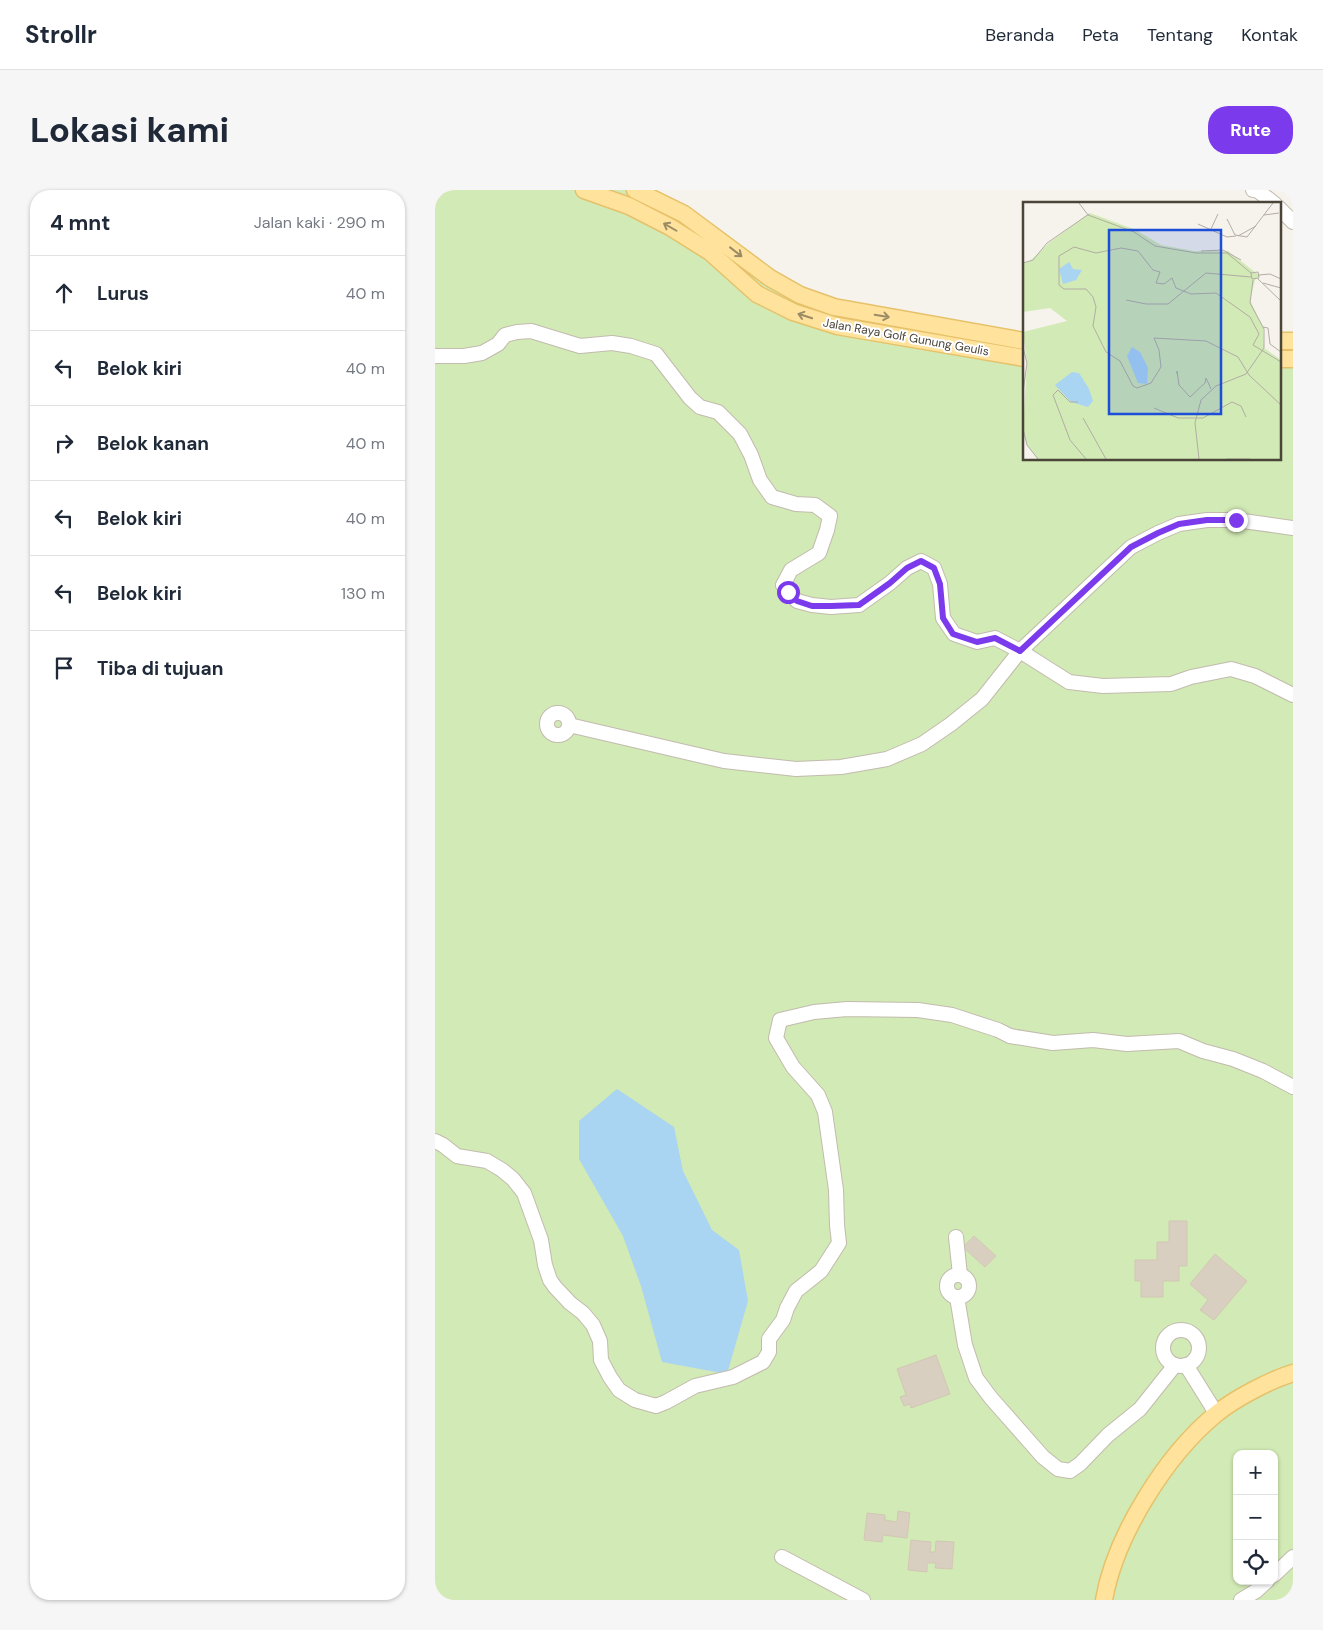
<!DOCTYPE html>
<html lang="id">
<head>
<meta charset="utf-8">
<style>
  :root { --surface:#fff; --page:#f6f6f7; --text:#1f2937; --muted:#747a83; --line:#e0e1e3; --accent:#7c3aed }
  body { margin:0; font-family:"DM Sans",sans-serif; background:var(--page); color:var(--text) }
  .controls { position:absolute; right:15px; bottom:15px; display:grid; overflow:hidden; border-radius:10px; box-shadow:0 1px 4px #0004 }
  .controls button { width:45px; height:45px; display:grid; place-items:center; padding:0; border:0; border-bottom:1px solid var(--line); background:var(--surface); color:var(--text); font:25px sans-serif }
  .stop { position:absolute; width:15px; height:15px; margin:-11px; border:4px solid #7c3aed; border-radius:50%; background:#fff }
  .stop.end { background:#7c3aed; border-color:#fff; box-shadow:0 1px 5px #0008 }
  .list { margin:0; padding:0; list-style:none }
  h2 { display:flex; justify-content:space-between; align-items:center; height:65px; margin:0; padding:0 20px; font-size:21px }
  h2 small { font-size:16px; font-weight:400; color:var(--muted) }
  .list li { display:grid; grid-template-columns:32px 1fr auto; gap:15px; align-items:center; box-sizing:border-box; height:75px; padding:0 20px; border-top:1px solid var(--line) }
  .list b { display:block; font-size:19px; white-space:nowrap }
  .list em { font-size:16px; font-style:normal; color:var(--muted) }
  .icon { flex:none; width:28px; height:28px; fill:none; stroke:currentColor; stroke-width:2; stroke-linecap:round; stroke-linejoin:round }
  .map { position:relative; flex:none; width:858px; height:1410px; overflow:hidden; border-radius:20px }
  header { display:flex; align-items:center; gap:30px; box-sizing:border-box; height:70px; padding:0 25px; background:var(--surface); border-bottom:1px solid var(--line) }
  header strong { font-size:24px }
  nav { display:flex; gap:28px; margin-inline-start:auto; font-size:18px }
  .intro { display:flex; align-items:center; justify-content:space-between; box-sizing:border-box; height:120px; padding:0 30px }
  h1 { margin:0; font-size:35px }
  .button { padding:12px 22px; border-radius:20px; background:var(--accent); color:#fff; font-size:18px; font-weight:700 }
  main { display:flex; gap:30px; padding:0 30px }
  aside { flex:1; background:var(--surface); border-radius:20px; box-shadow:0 1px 4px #0004 }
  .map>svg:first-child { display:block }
  .green { fill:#d2eab5; fill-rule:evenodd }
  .water { fill:#a9d4f2 }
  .building { fill:#d8cfc1; stroke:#d3c7b4 }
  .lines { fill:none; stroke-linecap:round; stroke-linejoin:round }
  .minor-casing { stroke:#c2bbae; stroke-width:16 }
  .major-casing { stroke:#e6c16a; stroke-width:19 }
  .minor { stroke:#fff; stroke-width:14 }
  .major { stroke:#ffe39c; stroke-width:16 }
  .oneway { stroke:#9c8c66 }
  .route { stroke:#7c3aed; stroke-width:6 }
  .labels { text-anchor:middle; stroke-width:4; stroke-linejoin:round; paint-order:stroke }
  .street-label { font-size:12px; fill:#4b4439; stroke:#fff }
  .inset-road { fill:none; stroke:#b2ada4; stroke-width:1 }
  .view { fill:#1d4ed8; fill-opacity:0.15; stroke:#1d4ed8; stroke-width:2.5 }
  .inset-edge { fill:none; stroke:#4b4439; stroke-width:2.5 }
</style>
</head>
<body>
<header>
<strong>Strollr</strong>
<nav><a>Beranda</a><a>Peta</a><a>Tentang</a><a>Kontak</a></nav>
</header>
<div class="intro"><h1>Lokasi kami</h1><a class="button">Rute</a></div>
<main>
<aside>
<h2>4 mnt<small>Jalan kaki · 290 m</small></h2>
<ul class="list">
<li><svg class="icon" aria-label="ahead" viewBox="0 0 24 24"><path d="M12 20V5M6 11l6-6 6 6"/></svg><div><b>Lurus</b></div><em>40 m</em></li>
<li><svg class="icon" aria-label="left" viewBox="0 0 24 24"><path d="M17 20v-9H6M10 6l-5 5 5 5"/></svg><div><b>Belok kiri</b></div><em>40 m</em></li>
<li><svg class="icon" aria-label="right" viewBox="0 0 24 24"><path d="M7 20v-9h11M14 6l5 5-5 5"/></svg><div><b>Belok kanan</b></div><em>40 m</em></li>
<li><svg class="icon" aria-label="left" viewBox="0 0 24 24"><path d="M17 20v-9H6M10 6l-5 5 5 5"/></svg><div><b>Belok kiri</b></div><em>40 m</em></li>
<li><svg class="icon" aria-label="left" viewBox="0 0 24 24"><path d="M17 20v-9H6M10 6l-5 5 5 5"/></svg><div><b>Belok kiri</b></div><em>130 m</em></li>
<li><svg class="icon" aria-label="arrive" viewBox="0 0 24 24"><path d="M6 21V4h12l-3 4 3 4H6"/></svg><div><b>Tiba di tujuan</b></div></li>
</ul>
</aside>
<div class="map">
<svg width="858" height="1410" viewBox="0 0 858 1410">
  <rect width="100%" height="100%" fill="#f6f3ec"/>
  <path class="green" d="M0 0H200L368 106 589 151V269H844V151H858V1410H0ZM802 1264H839V1391H802Z"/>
  <path class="water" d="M182 899 239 937 248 981 277 1040 304 1060 313 1111 292 1184 227 1172 206 1096 188 1046 144 969V931Z"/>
  <g class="building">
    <path d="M734 1031H752V1076H744V1091H728V1107H706V1091H700V1070H722V1052H734Z"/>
    <path d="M539 1046 561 1066 550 1077 528 1057Z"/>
    <path d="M780 1064 812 1091 779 1130 765 1120 773 1110 755 1094Z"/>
    <path d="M501 1165 515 1204 476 1218 475 1214 469 1216 465 1207 471 1205 462 1179Z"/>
    <path d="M463 1321 475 1323 472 1348 448 1345 447 1352 429 1350 432 1323 450 1325V1330L462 1332Z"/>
    <path d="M476 1350 496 1352 495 1362H500L501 1351 519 1352 517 1379 500 1378 501 1373H492V1382L473 1380Z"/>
  </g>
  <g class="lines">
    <defs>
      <g id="minor">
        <path d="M818 0 823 1 840 14"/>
        <path d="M844 18 858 32"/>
        <path d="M0 166H29L47 163 63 154 70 145 82 142 96 141 145 156 177 153 196 156 221 164 255 208 265 217 283 222 305 244 316 265 325 290 337 307 361 314 380 315 395 326 392 340 384 363 356 380 348 395 362 411 377 415 396 417 424 415 455 393 472 378 486 371 499 378 505 394 508 428 519 444 542 452 560 448 585 461 634 492 668 496 736 494 756 487 796 479 820 486 858 505"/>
        <circle cx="123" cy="534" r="11"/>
        <path d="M134 535 289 571 361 579 406 577 452 569 487 554 516 534 547 509 585 461 696 357 723 343 744 334 772 330H801L858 338"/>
        <path d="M0 951 8 955 22 966 52 971 67 980 78 989 89 1003 106 1050 110 1075 115 1090 120 1097 135 1113 148 1123 158 1135 165 1151 166 1170 175 1187 184 1200 200 1210 221 1216 231 1212 260 1196 298 1187 328 1172 334 1162V1149L348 1130 352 1118 361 1101 386 1081 404 1053 402 1035 401 1000 390 922 383 905 358 877 341 848 345 830 379 822 412 819 483 820 517 825 563 840 575 846 618 853 658 850 692 854 744 851 768 861 798 869 828 881 858 897"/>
        <path d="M521 1047 525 1085"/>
        <circle cx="523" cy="1096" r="11"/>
        <path d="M522 1107 530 1155 541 1188 556 1208 608 1267 623 1279 635 1281 645 1274 673 1245 705 1219 740 1175"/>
        <circle cx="746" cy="1158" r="18"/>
        <path d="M751 1175 781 1223"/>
        <path d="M347 1367 428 1410"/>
        <path d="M839 1385 858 1367"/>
        <path d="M806 1410 821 1401 832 1391"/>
      </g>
      <g id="major">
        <path d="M149 0 194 16 235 37 275 62 322 104 358 122 402 136 589 168"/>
        <path d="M200 0 249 24 335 88 365 105 399 117 589 151"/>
        <path d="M844 151H858"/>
        <path d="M844 169H858"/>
        <path d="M669 1410C680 1346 731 1265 781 1224 799 1209 835 1190 858 1183"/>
      </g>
    </defs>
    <use href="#minor" class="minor-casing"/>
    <use href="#major" class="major-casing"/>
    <use href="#minor" class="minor"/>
    <use href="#major" class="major"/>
  </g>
  <defs><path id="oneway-shaft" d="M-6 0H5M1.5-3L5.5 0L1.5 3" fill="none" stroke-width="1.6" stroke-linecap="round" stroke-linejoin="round" transform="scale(1.25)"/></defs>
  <g class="oneway">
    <use href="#oneway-shaft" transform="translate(235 37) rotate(-150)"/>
    <use href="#oneway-shaft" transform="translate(301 62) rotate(38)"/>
    <use href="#oneway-shaft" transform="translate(370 126) rotate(-162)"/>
    <use href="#oneway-shaft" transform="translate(447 126) rotate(10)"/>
  </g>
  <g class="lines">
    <path class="route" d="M353 402 362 411 377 416H396L424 415 455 393 472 378 486 371 499 378 505 394 508 428 518 444 542 452 560 448 585 461 696 357 723 343 744 334 772 330H801"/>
  </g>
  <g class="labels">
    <g class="street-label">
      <text transform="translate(471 147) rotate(10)" y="4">Jalan Raya Golf Gunung Geulis</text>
    </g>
  </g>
  <g transform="translate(588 12)">
    <rect width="258" height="258" fill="#f6f3ec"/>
    <path d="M67 11 113 28 138 43 171 49H205L237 74 232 78 227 98 240 125 241 146 257 157V257H15L4 243 0 227 4 161 0 130 44 119 27 106 0 110V61L6 60 27 40Z" fill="#d2eab5"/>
    <path d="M46 60 50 67 59 68 53 78 40 82 36 67ZM109 145 117 150 125 166 124 182 115 181 104 154ZM49 170 56 171 66 187 70 199 65 205 48 200 32 183Z" fill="#a9d4f2"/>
    <path class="inset-road" d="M56 1 65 13 111 30 132 44 173 51H204L228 71 229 77 236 76 235 70 228 71M241 13 256 11M204 17 212 33 224 35 250 1M175 22 204 35 213 34M188 27 195 12M215 34 233 24M178 49 200 48 218 58M0 61 10 58 24 41 66 12M236 73 247 72 258 77M235 77 258 99M240 81 258 86M103 98 123 102H145L183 71 228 75M240 125 245 126 247 142 258 150M0 145 4 161 0 190M258 160 230 143 236 132 227 115 193 91 168 92 153 86 149 76 141 82 133 81 137 70 130 68 115 49 98 46 73 51 51 45 36 54V83L41 87H63L70 95 73 105 70 124 83 150 97 159 110 184 114 186 128 181 138 165 136 148 131 136 183 139 215 155 226 173 258 203M154 172V169L156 183 167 195 182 181M182 181 183 176 188 187M55 200H47L35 188 30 193 47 238 63 257M131 206 155 216H180L209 200 218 204 223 215M60 216 83 257M0 227 4 243 15 257M176 257 172 221 178 198 193 184 223 172 241 146V127L227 101 230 78M203 257H227"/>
    <path class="view" d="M86 28H198V212H86Z"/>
    <rect width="258" height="258" class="inset-edge"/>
  </g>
</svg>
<div class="controls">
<button>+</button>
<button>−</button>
<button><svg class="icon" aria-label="locate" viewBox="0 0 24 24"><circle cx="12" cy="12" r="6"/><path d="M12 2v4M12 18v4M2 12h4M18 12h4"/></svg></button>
</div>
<div class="stop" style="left:353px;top:402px"></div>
<div class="stop end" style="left:801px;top:330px"></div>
</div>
</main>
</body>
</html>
